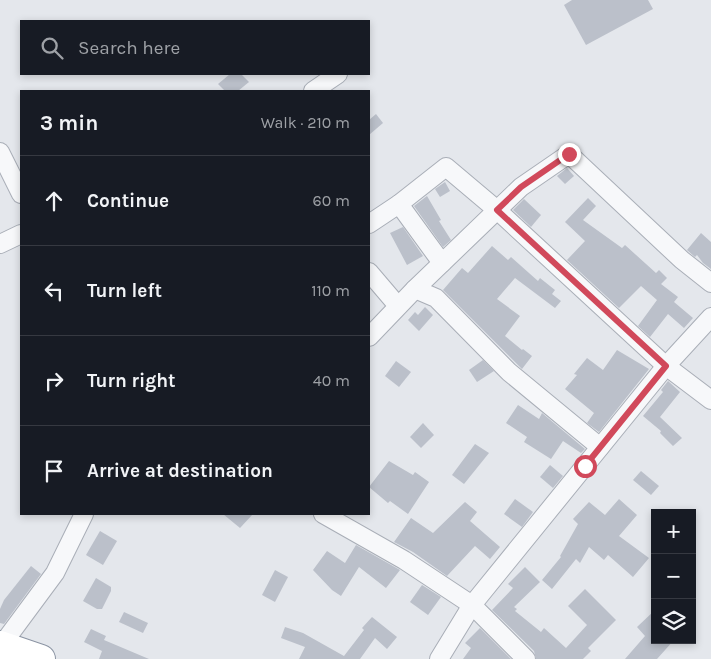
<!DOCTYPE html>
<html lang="en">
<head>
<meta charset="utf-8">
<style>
  :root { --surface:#171b24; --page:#242831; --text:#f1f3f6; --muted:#9ea1a6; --line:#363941 }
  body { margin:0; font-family:Karla,sans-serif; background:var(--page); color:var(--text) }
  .controls { position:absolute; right:15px; bottom:15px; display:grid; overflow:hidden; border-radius:0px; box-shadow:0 2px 8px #0003 }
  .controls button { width:45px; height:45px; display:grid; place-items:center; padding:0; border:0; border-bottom:1px solid var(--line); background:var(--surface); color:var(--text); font:25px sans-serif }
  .stop { position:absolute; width:15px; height:15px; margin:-11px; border:4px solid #d1495b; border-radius:50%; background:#fff }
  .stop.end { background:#d1495b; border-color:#fff; box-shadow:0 1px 5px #0008 }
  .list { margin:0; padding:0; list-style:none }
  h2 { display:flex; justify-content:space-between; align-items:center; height:65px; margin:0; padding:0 20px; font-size:21px }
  h2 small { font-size:16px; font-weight:400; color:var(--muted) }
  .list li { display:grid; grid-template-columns:32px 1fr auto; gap:15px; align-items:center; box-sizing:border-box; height:90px; padding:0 20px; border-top:1px solid var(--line) }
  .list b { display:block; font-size:19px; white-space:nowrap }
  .list em { font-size:16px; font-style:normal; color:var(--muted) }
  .icon { flex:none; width:28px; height:28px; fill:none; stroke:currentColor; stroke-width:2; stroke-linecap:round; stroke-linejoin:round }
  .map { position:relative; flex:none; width:711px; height:659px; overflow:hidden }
  .search { position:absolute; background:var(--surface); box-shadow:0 2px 8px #0003; left:20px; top:20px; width:350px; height:55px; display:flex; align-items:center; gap:12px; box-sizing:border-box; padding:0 18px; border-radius:0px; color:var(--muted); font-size:19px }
  .panel { position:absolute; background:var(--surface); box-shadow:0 2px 8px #0003; left:20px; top:90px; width:350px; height:425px; border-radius:0px }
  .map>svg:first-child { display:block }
  .building { fill:#bbc0ca }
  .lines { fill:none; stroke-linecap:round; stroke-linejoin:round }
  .street-casing { stroke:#a9aeb7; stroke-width:20 }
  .highway-casing { stroke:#8b94a3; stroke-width:30 }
  .street { stroke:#f7f8fa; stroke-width:18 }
  .highway { stroke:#fff; stroke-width:28 }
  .route { stroke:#d1495b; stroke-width:6 }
</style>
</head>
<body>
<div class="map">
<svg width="711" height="659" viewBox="0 0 711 659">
  <rect width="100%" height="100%" fill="#e4e7ec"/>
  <g class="building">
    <path d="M572 0H648L653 9 586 45 564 5Z"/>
    <path d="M230 74H241L249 82 238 91H225L218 84Z"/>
    <path d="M376 114 383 123 369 135V120Z"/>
    <path d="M567 168 574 176 565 184 557 176Z"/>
    <path d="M445 182 450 191 440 197 435 189Z"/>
    <path d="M427 196 441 220 439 221 451 240 443 247 414 206Z"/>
    <path d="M588 198 596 206 583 220 622 248 625 245 656 273 659 270 667 278 661 284 678 297 674 302 693 318 684 328 668 314 650 337 638 326 657 300 641 286 619 308 567 260 585 241 565 222Z"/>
    <path d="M524 199 541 215 531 227 513 210Z"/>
    <path d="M403 227 423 256 407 265 390 233Z"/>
    <path d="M701 233 711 242V269L703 263 697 255 695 257 687 250Z"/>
    <path d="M492 246 508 260 511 257 538 281 540 278 555 290 552 294 561 301 555 308 515 278 497 299 520 316 505 336 522 350 523 349 532 356 522 369 443 290 462 268 468 273Z"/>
    <path d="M425 307 433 315 419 331 408 320 415 312 418 315Z"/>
    <path d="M617 350 649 369 599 432 587 423 594 413 565 389 577 375 574 374 587 358 603 370Z"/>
    <path d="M483 360 494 371 477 382 469 370Z"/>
    <path d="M396 361 411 372 399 387 385 376Z"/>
    <path d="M668 381 680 392 660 417 682 438 673 446 660 433 661 431 643 416 663 392 661 390Z"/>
    <path d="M518 405 539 419 542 413 585 449 581 453 563 441 551 459 524 442 527 437 506 423Z"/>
    <path d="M423 423 434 435 421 448 410 437Z"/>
    <path d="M475 444 489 453 464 484 452 475Z"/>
    <path d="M389 461 413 475 415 472 429 482 408 514 390 501 388 503 369 487Z"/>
    <path d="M550 465 563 476 553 488 540 477Z"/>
    <path d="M641 471 659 486 651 495 633 480Z"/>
    <path d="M515 499 533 512 522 527 504 514Z"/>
    <path d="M619 499 637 515 619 536 649 558 633 577 608 555 604 560 589 547 580 563 576 559 552 589 542 580 561 557 560 556 578 524 573 519 589 502 605 515Z"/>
    <path d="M465 502 477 512 470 521 500 547 490 559 475 546 447 576 413 552 394 542 411 518 433 533Z"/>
    <path d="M223 514H253L240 528Z"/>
    <path d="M100 531 117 541 103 565 86 555Z"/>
    <path d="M356 545 400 570 386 588 359 567 341 596 332 590 313 570 327 551 345 563Z"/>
    <path d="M31 566 41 574 4 624 0 623V609L4 600Z"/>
    <path d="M525 567 540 582 514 607 517 609 515 611 541 632 544 628 566 648 587 625 568 606 585 589 616 620 588 648 591 651 583 659H536L534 651 492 610 513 588 508 584Z"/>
    <path d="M275 570 288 577 275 602 262 595Z"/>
    <path d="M96 578 111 587V591L102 609H97L83 601Z"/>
    <path d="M422 585 441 597 428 615 410 602Z"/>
    <path d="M655 610V640H674L657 659H625L645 636 637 627Z"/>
    <path d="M124 612 148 623 143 633 119 622Z"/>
    <path d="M372 617 397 637 387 649 375 638 360 659H299L305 647 281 638 285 627 303 633 344 656 364 630 362 628Z"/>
    <path d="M480 628 511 659H463L471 648 465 643Z"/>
    <path d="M91 629 106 636 104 640 149 659H99L102 651 84 642Z"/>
  </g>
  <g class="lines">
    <defs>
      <g id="street">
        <path d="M313 91 338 74"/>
        <path d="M0 152 21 194"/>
        <path d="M399 204 442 263"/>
        <path d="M369 224 399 204 446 167 497 210 666 366 711 400"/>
        <path d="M0 244 21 234"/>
        <path d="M369 272 398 306"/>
        <path d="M369 337 415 289"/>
        <path d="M600 447 509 372 436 298 415 289 521 187 569 154 682 260 711 283"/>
        <path d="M323 514 404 560 472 605 439 659"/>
        <path d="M1 646 55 573 84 514"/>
        <path d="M526 659 472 605 666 366 711 317"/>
      </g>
      <path id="highway" d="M0 645 41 659"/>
    </defs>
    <use href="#street" class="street-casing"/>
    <use href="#highway" class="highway-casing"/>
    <use href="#street" class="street"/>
    <use href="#highway" class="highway"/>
  </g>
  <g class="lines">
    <path class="route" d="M569 154 521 187 497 210 666 366 585 466"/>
  </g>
</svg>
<div class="controls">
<button>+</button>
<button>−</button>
<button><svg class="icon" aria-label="layers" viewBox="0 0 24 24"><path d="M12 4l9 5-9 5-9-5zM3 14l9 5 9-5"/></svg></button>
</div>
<div class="stop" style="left:585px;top:466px"></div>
<div class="stop end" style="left:569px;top:154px"></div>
<div class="search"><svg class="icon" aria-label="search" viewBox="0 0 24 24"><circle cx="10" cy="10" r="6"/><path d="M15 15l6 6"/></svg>Search here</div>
<section class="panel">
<h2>3 min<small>Walk · 210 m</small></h2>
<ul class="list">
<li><svg class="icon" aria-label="ahead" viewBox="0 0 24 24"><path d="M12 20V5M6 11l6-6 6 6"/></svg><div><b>Continue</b></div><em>60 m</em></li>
<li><svg class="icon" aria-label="left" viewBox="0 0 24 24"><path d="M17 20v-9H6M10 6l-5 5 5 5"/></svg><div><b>Turn left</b></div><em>110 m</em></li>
<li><svg class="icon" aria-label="right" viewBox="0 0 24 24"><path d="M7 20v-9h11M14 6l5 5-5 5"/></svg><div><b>Turn right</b></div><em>40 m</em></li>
<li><svg class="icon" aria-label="arrive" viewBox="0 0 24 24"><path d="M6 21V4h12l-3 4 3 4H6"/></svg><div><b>Arrive at destination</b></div></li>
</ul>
</section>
</div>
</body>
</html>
